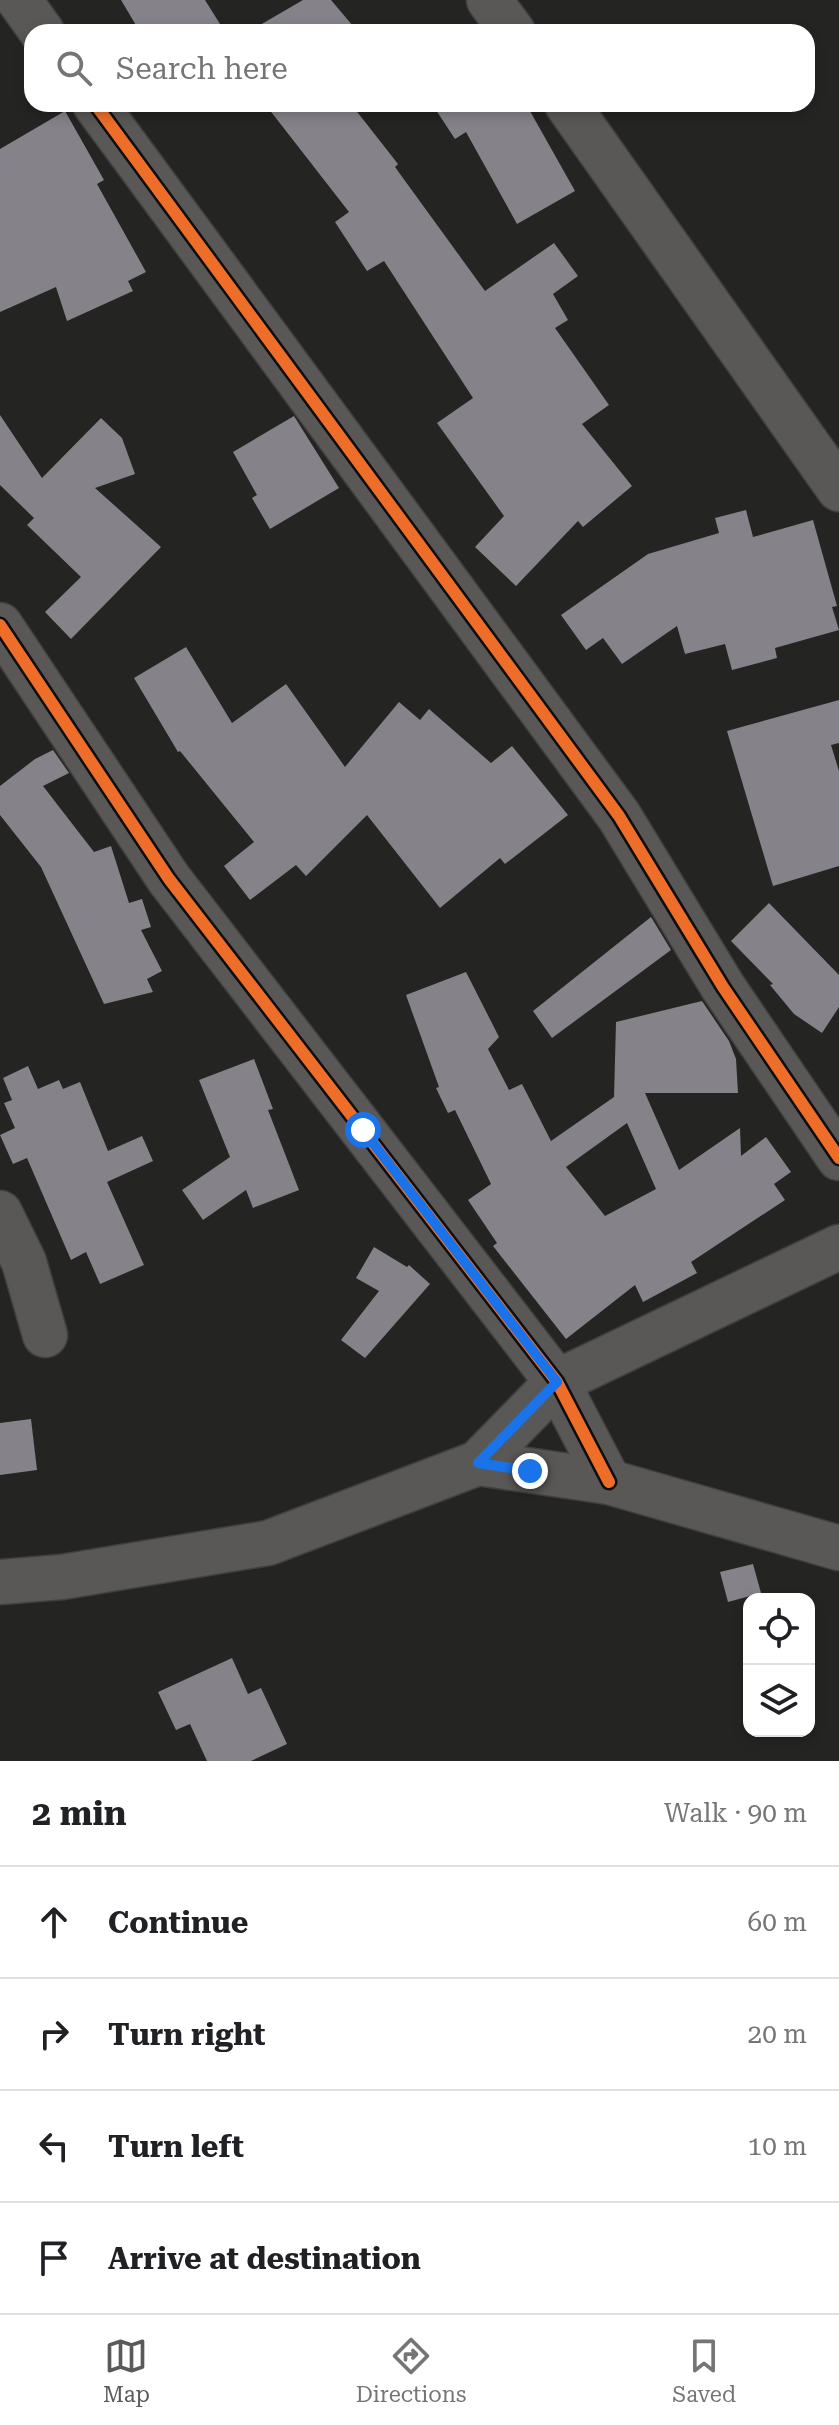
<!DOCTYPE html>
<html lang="en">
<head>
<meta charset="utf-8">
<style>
  :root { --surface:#fff; --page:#f6f6f6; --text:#202124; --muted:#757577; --line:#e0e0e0; --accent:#5a5a5b }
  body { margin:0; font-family:"Roboto Serif",serif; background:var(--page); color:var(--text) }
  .controls { position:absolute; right:24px; bottom:24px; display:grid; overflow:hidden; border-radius:16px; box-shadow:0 4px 12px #0003 }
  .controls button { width:72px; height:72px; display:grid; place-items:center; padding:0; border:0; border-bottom:2px solid var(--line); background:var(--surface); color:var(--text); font:40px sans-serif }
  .stop { position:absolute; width:24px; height:24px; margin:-18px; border:6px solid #1a73e8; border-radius:50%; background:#fff }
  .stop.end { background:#1a73e8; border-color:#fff; box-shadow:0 2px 8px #0008 }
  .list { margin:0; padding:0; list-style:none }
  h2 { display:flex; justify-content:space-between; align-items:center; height:104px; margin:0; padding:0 32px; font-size:34px }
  h2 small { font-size:26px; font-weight:400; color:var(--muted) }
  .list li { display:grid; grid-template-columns:52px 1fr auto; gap:24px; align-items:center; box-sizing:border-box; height:112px; padding:0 32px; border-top:2px solid var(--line) }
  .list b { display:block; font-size:30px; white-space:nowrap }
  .list em { font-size:26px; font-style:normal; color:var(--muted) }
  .icon { flex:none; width:44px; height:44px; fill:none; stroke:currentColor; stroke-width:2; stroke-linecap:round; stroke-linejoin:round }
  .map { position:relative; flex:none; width:839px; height:1761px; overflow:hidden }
  .search { position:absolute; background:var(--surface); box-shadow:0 4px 12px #0003; left:24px; right:24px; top:24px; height:88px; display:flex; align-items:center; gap:20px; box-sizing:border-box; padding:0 28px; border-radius:24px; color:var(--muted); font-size:30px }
  .sheet { height:552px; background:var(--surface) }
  nav { display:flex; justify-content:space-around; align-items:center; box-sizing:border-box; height:112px; border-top:2px solid var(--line); background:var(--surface); font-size:22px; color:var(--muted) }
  nav a { display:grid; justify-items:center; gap:4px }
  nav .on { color:var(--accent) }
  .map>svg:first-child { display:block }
  .building { fill:#868289; fill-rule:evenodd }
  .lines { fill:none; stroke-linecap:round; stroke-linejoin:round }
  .minor-casing { stroke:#414040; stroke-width:47 }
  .minor { stroke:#595857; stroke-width:44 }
  .cycleway-casing { stroke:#0e0e0d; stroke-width:17 }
  .cycleway { stroke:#ee6e29; stroke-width:12 }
  .route { stroke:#1a73e8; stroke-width:10 }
</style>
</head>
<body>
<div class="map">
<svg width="839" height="1761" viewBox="0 0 839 1761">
  <rect width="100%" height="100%" fill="#242423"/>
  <g class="building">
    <path d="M121 0H205L225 32H140Z"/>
    <path d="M303 0H331L358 32H248Z"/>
    <path d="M265 104H351L398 164 395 167 485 291 554 243 578 276 553 294 568 320 555 328 609 405 582 424 632 486 583 527 578 521 516 586 475 547 504 516 437 423 473 398 384 261 367 271 335 222 349 212Z"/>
    <path d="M432 104H526L575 191 517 224 466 132 455 139Z"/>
    <path d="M65 111 104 180 97 184 146 272 128 281 133 291 67 321 56 287 0 312V149Z"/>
    <path d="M0 415 42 478 101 418 122 438 135 474 95 488 161 547 71 639 45 612 81 577 27 525 34 518 0 485Z"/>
    <path d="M294 416 339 488 270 529 252 498 257 495 233 452Z"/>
    <path d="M746 510 753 537 813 520 837 606 832 607 839 630 775 648 777 658 732 670 725 644 685 654 677 626 622 664 603 638 586 650 561 615 648 554 719 533 715 518Z"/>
    <path d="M186 647 232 723 286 684 345 767 399 702 420 720 429 709 491 763 512 746 568 815 505 864 500 858 440 908 367 815 306 876 296 865 250 900 224 866 254 842 180 751 178 752 134 678Z"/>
    <path d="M839 700V743L831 745 839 771V866L773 886 727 731Z"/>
    <path d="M53 750 69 773 43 786 94 852 111 846 129 903 142 899 151 927 141 930 162 971 147 979 153 992 104 1004 41 867 0 815V786L35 759Z"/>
    <path d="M769 903 839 975V1007L822 1033 794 1014 770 985 773 984 731 941Z"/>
    <path d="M651 917 671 950 552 1038 533 1011Z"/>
    <path d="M466 972 499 1037 488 1049 509 1090 522 1084 551 1141 614 1097 616 1022 702 1001 729 1041 736 1059 738 1093H645L679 1170 740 1128 741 1156 766 1137 791 1172 774 1184 785 1200 691 1262 697 1273 643 1302 635 1285 566 1339 493 1246 497 1243 468 1200 491 1184 455 1110 448 1113 436 1088 439 1087 406 995ZM627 1123 656 1189 605 1216 566 1167Z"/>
    <path d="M254 1059 273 1109 268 1110 299 1190 253 1208 246 1190 203 1220 182 1190 230 1157 199 1080Z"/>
    <path d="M28 1066 38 1089 59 1080 63 1089 80 1082 108 1151 142 1136 153 1161 107 1182 144 1265 100 1284 86 1252 71 1260 27 1158 13 1164 0 1135 15 1128 4 1103 12 1100 3 1078Z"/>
    <path d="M374 1247 407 1267 409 1265 430 1284 365 1358 341 1340 379 1291 356 1278Z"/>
    <path d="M31 1419 37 1470 0 1475V1423Z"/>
    <path d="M753 1564 761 1593 728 1602 720 1572Z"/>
    <path d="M232 1658 248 1694 261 1688 287 1744 251 1761H207L190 1724 176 1730 158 1692Z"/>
  </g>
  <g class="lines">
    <defs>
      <g id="minor">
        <path d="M19 0 42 32"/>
        <path d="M489 0 513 32"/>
        <path d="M95 104 619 816 723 987 839 1158"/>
        <path d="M567 104 839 489"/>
        <path d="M0 625 169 879 557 1382 609 1482"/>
        <path d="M0 1213 24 1262 45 1335"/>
        <path d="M478 1463 557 1382 839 1247"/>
        <path d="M0 1582 62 1577 268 1543 478 1463 609 1482 839 1548"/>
      </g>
    </defs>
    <use href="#minor" class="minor-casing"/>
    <use href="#minor" class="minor"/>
    <defs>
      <g id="cycleway">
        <path d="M95 104 619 816 723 987 839 1158"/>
        <path d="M0 625 169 879 557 1382 609 1482"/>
      </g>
    </defs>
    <use href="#cycleway" class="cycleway-casing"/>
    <use href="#cycleway" class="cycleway"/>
  </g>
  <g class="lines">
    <path class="route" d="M363 1130 557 1382 478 1463 530 1471"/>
  </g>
</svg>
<div class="controls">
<button><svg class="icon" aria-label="locate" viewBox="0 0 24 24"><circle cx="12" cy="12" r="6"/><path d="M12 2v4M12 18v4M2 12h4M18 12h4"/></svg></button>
<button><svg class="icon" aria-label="layers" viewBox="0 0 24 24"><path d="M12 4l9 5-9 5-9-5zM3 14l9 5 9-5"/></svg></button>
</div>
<div class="stop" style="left:363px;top:1130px"></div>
<div class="stop end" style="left:530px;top:1471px"></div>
<div class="search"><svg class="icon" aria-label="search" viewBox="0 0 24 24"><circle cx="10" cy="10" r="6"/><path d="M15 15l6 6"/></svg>Search here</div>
</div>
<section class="sheet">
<h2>2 min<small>Walk · 90 m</small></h2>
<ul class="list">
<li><svg class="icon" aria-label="ahead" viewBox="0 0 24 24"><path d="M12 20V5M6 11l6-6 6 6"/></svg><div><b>Continue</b></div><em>60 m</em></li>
<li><svg class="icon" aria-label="right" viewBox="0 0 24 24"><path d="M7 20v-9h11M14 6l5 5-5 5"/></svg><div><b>Turn right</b></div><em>20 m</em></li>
<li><svg class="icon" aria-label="left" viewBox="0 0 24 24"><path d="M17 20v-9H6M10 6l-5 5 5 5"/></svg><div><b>Turn left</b></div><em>10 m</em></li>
<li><svg class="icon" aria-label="arrive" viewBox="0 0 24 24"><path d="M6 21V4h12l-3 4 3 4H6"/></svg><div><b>Arrive at destination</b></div></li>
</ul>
</section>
<nav>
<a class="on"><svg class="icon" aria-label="map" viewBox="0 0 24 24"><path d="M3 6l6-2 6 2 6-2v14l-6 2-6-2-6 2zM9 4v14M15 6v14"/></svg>Map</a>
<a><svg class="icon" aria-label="directions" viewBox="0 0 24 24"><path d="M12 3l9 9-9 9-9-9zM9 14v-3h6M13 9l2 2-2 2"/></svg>Directions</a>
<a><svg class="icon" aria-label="saved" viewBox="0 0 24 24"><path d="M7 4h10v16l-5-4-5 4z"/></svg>Saved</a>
</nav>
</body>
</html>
